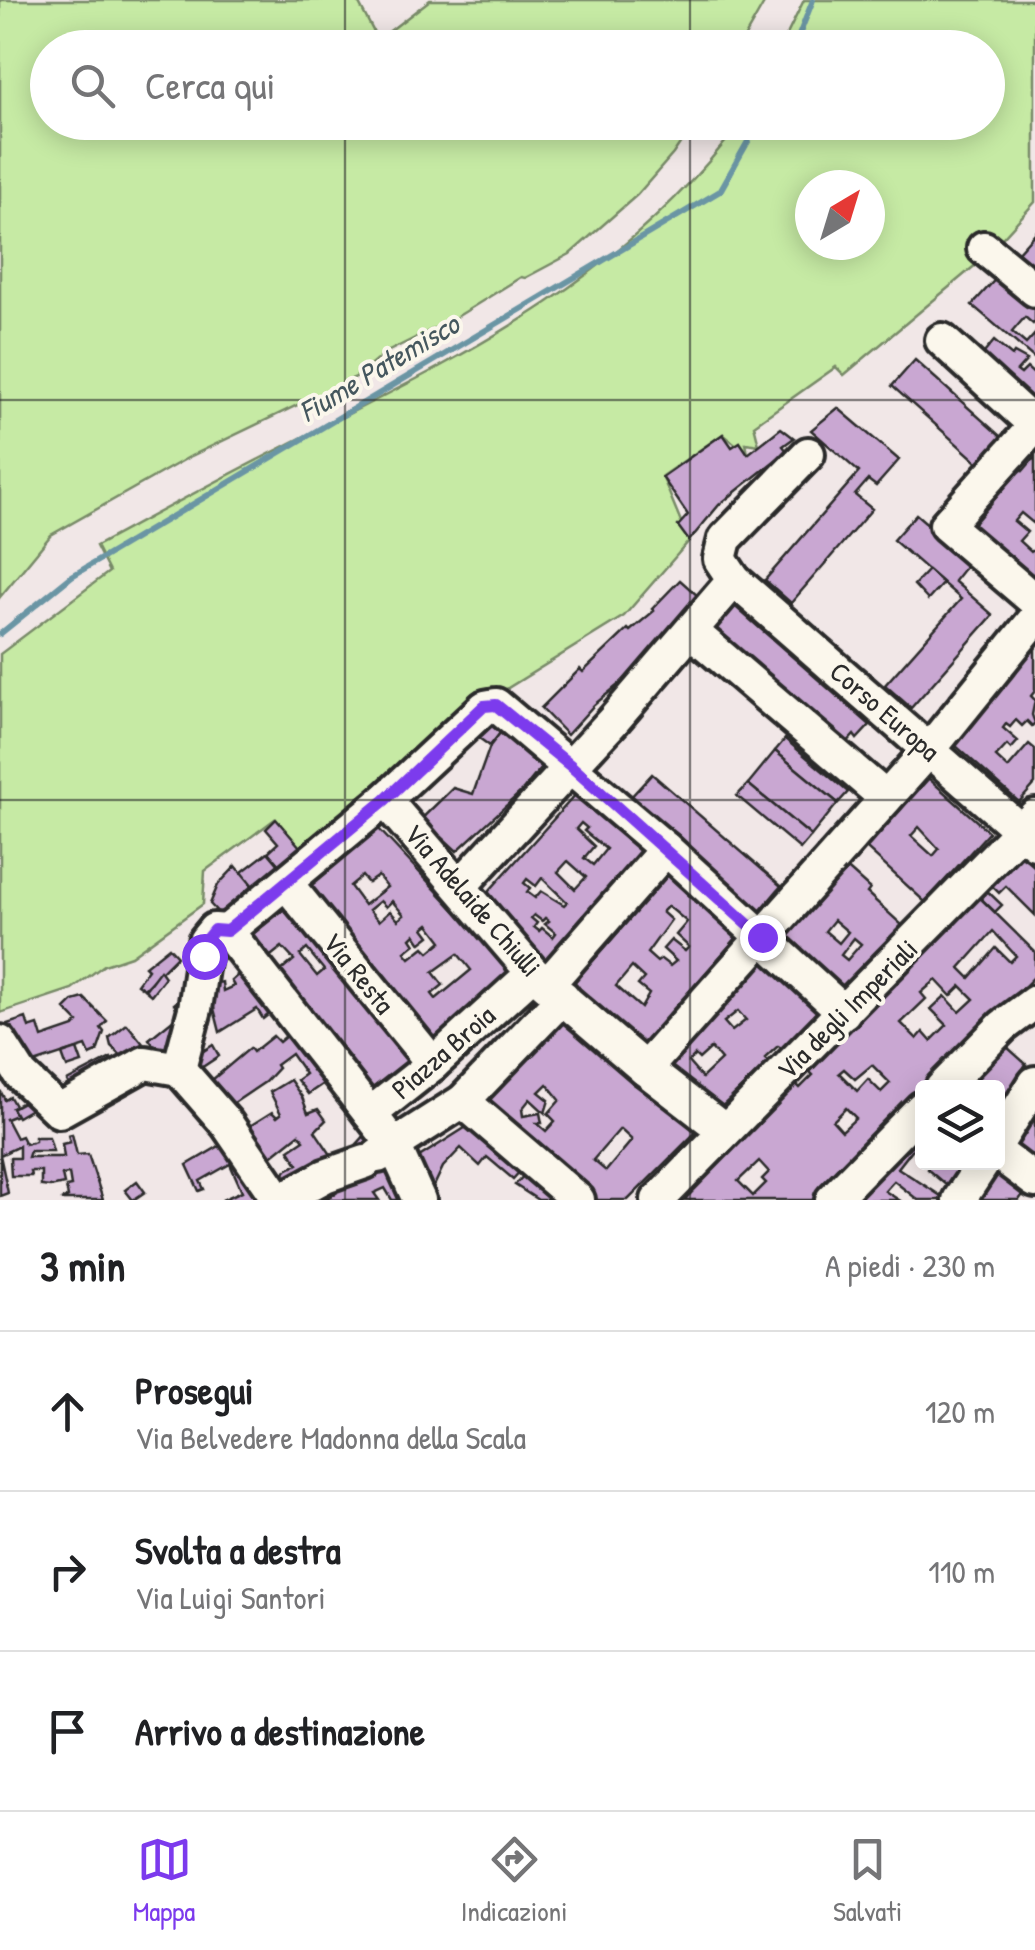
<!DOCTYPE html>
<html lang="it">
<head>
<meta charset="utf-8">
<style>
  :root { --surface:#fff; --page:#f6f6f6; --text:#202124; --muted:#757577; --line:#e0e0e0; --accent:#7c3aed }
  body { margin:0; font-family:"Patrick Hand",sans-serif; background:var(--page); color:var(--text) }
  .controls { position:absolute; right:30px; bottom:30px; display:grid; overflow:hidden; border-radius:10px; box-shadow:0 5px 25px #0003 }
  .controls button { width:90px; height:90px; display:grid; place-items:center; padding:0; border:0; border-bottom:2px solid var(--line); background:var(--surface); color:var(--text); font:50px sans-serif }
  .compass { position:absolute; left:795px; top:170px; width:90px; height:90px; border-radius:50%; background:var(--surface); box-shadow:0 5px 25px #0003; rotate:38deg }
  .stop { position:absolute; width:30px; height:30px; margin:-22px; border:8px solid #7c3aed; border-radius:50%; background:#fff }
  .stop.end { background:#7c3aed; border-color:#fff; box-shadow:0 2px 10px #0008 }
  .list { margin:0; padding:0; list-style:none }
  h2 { display:flex; justify-content:space-between; align-items:center; height:130px; margin:0; padding:0 40px; font-size:42px }
  h2 small { font-size:32px; font-weight:400; color:var(--muted) }
  .list li { display:grid; grid-template-columns:65px 1fr auto; gap:30px; align-items:center; box-sizing:border-box; height:160px; padding:0 40px; border-top:2px solid var(--line) }
  .list b { display:block; font-size:38px; white-space:nowrap }
  .list p { margin:0; font-size:32px; white-space:nowrap; color:var(--muted) }
  .list em { font-size:32px; font-style:normal; color:var(--muted) }
  .icon { flex:none; width:55px; height:55px; fill:none; stroke:currentColor; stroke-width:2; stroke-linecap:round; stroke-linejoin:round }
  .map { position:relative; flex:none; width:1035px; height:1200px; overflow:hidden }
  .search { position:absolute; background:var(--surface); box-shadow:0 5px 25px #0003; left:30px; right:30px; top:30px; height:110px; display:flex; align-items:center; gap:25px; box-sizing:border-box; padding:0 35px; border-radius:55px; color:var(--muted); font-size:38px }
  .sheet { height:610px; background:var(--surface) }
  nav { display:flex; justify-content:space-around; align-items:center; box-sizing:border-box; height:140px; border-top:2px solid var(--line); background:var(--surface); font-size:28px; color:var(--muted) }
  nav a { display:grid; justify-items:center; gap:5px }
  nav .on { color:var(--accent) }
  .map>svg:first-child { display:block }
  .green { fill:#c6eaa4; stroke:#788a68; stroke-width:2.5; fill-rule:evenodd }
  .lines { fill:none; stroke-linecap:round; stroke-linejoin:round }
  .stream { stroke:#6a95a4; stroke-width:6 }
  .building { fill:#c9a7d2; stroke:#2b2b2b; stroke-width:2.5; fill-rule:evenodd }
  .minor-casing { stroke:#2b2b2b; stroke-width:40 }
  .minor { stroke:#fbf7ec; stroke-width:32 }
  .route { stroke:#7c3aed; stroke-width:12 }
  .grid { fill:none; stroke:#2b2b2b; stroke-width:2.5; stroke-opacity:0.55 }
  .labels { text-anchor:middle; stroke-width:8; stroke-linejoin:round; paint-order:stroke }
  .street-label { font-size:28px; fill:#2b2b2b; stroke:#fbf7ec }
  .water-label { font-size:30px; font-style:italic; fill:#45575e; stroke:#fbf7ec }
</style>
</head>
<body>
<div class="map">
<svg width="1035" height="1200" viewBox="0 0 1035 1200">
  <rect width="100%" height="100%" fill="#f1e7e7"/>
  <filter id="ink" filterUnits="userSpaceOnUse"><feTurbulence type="fractalNoise" baseFrequency=".01" numOctaves="2"/><feDisplacementMap in="SourceGraphic" scale="20" xChannelSelector="R" yChannelSelector="G"/><feConvolveMatrix kernelMatrix="1 2 1 2 8 2 1 2 1" color-interpolation-filters="sRGB"/></filter>
  <g filter="url(#ink)">
    <g class="green">
      <path d="M0 0H357L378 40 430 0H766L739 47 48 48V122L694 123 673 154 637 195 570 254 525 278 521 277 455 318 385 353 358 376 191 456 51 535 0 597Z"/>
      <path d="M804 0H1035V202L984 258 844 375 836 367 754 425 759 445 746 443 748 454 723 434 662 476 689 541 624 616 474 709 306 854 275 819 205 871 203 904 131 956 104 965 72 989 0 1013V654L109 572 96 546C159 512 221 478 285 446 461 357 618 285 740 123L988 122V48L781 47ZM810 185H870V245H810Z"/>
    </g>
    <g class="lines">
      <g class="stream">
        <path d="M794 48 813 0"/>
        <path d="M0 634 72 576 720 191 759 122"/>
      </g>
    </g>
    <g class="building">
      <path d="M1035 233V267L1018 252Z"/>
      <path d="M1001 273 1035 301V322L1033 324 1025 317 1012 332 1026 344 1035 334V359L972 305Z"/>
      <path d="M994 341 1012 356 1014 353 1027 360 1017 371 1021 374 1027 368 1035 375V409L979 359Z"/>
      <path d="M915 360 1008 443 985 469 892 386Z"/>
      <path d="M838 408 899 460 876 486 868 480 855 495 872 509 791 603 765 580 859 472 811 430Z"/>
      <path d="M781 428 794 438 783 446 787 451 719 505 689 541 678 526 688 515 662 477 723 434 732 447 740 442 748 454Z"/>
      <path d="M1035 457V520L1033 523 1021 513 1014 521 1027 532 1019 541 1031 552 1035 549V582L971 527 1021 468 1023 471Z"/>
      <path d="M916 514 970 561 954 581 993 615 911 708 885 685 961 599 893 540Z"/>
      <path d="M928 570 943 583 928 600 914 585Z"/>
      <path d="M680 580 707 604 682 632 594 705 567 735 541 708 580 669 583 672 628 629 630 631 654 611 652 609Z"/>
      <path d="M730 602 870 725 857 739 854 735 844 746 710 628Z"/>
      <path d="M1035 640V691L1031 696 1035 700 1032 715 1035 723 1032 726 1027 721 1022 726 1016 720 1010 727 1006 724 1003 728 1018 741 1011 749 1007 745 996 757 1008 768 1029 744 1035 749V784L1019 802 947 738Z"/>
      <path d="M495 721 504 728 490 746 479 738Z"/>
      <path d="M504 728 544 764 523 790 457 851 442 837 432 846 414 826 453 788 473 794 490 746Z"/>
      <path d="M785 739 848 792 838 803 775 751Z"/>
      <path d="M775 751 838 803 811 836 748 784Z"/>
      <path d="M918 769 989 832 925 902 857 840ZM919 827 939 849 933 856 911 836Z"/>
      <path d="M652 774 781 886 760 911 630 798Z"/>
      <path d="M748 784 811 836 800 849 737 796Z"/>
      <path d="M577 793 648 857 550 970 481 900ZM581 823 587 828 584 831 606 849 593 865 584 858 594 846 576 829ZM568 861 586 877 575 889 558 872ZM542 878 567 902 564 905 541 891 535 898 527 892 530 888 524 883 527 879 536 886ZM534 915 542 921 545 918 549 921 545 924 556 933 553 937 542 928 539 931 534 927 537 923 531 918Z"/>
      <path d="M276 819 306 854 285 872 268 852 278 843 266 829Z"/>
      <path d="M378 828 515 975 435 1042 307 888ZM362 876 368 883 378 876 387 887 364 905 350 886ZM380 901 386 907 392 901 404 915 398 920 390 911 379 921 369 910ZM429 924 442 941 429 952 424 947 410 958 405 952 415 944 411 938 415 934 421 943 430 936 424 928ZM458 954 471 970 436 999 432 994 443 985 433 972Z"/>
      <path d="M1016 850 1035 867V915L1006 886 999 893 985 879Z"/>
      <path d="M268 852 285 872 260 895 242 872Z"/>
      <path d="M841 863 870 889 867 893 902 925 839 991 781 938 816 904 809 898ZM834 920 848 932 839 943 825 931ZM854 938 861 944 847 960 841 955Z"/>
      <path d="M236 866 260 895 227 922 210 904 218 885Z"/>
      <path d="M668 875 738 936 641 1047 571 986ZM668 906 687 922 676 935 689 947 685 951 671 940 663 949 676 961 670 966 661 959 657 962 647 953 671 920 662 912ZM632 967 644 978 638 985 649 994 641 1008 616 986Z"/>
      <path d="M981 885 1002 905 995 912 974 892Z"/>
      <path d="M974 892 1035 952V976L843 1167 841 1165 834 1172 836 1175 812 1200H664L789 1077 800 1088 813 1075 802 1064ZM993 931 1016 956 1010 962 996 948 970 978 960 968ZM936 980 951 996 961 986 974 999 960 1012 945 996 931 1009 947 1025 931 1041 923 1032 917 1039 901 1023 926 999 921 993ZM872 1065 890 1083 881 1092 868 1079 857 1091 839 1073 844 1069 855 1079ZM846 1108 856 1118 842 1131 833 1121ZM759 1161 769 1172 762 1179 766 1183 753 1196 738 1181Z"/>
      <path d="M287 907 417 1060 374 1096 274 977 294 960 282 947 262 963 248 938ZM307 949 324 970 317 976 300 955Z"/>
      <path d="M169 947 177 956 144 989 137 984 148 969 145 966Z"/>
      <path d="M760 954 822 1009 782 1048 778 1046 765 1058 769 1062 715 1113 661 1064ZM738 1011 746 1020 732 1031 724 1022ZM711 1048 721 1060 702 1078 688 1062 695 1055 699 1059Z"/>
      <path d="M247 967 278 1007 263 1019 257 1009 220 1032 208 985 222 982 223 991 234 986 231 981Z"/>
      <path d="M160 970 165 977 151 995 145 990Z"/>
      <path d="M84 998 107 1021 101 1028 104 1032 97 1052 90 1055 86 1046 22 1067 7 1024 26 1018 29 1028 38 1025 42 1038 74 1027 78 1022 65 1009 73 1001Z"/>
      <path d="M180 999 191 1011 163 1058 149 1039 180 1014 174 1004Z"/>
      <path d="M562 1014 696 1132 628 1200H590L492 1116 490 1096ZM547 1084 560 1100 548 1114 555 1121 546 1131 537 1123H542L540 1113 523 1116 522 1109 530 1099 545 1113 549 1100 539 1092ZM620 1129 632 1140 606 1171 593 1160Z"/>
      <path d="M127 1024 149 1051 131 1065 111 1046 109 1038Z"/>
      <path d="M273 1036 279 1042 286 1036 292 1043 300 1038 330 1079 308 1094 297 1080 305 1074 291 1054 276 1065 278 1068 265 1082 222 1111 206 1085 250 1048 253 1052Z"/>
      <path d="M997 1038 1026 1064 998 1109V1088H948Z"/>
      <path d="M213 1045 219 1056 195 1072 188 1061Z"/>
      <path d="M77 1049 82 1063 67 1068 62 1054Z"/>
      <path d="M111 1058 119 1073 75 1096 67 1081Z"/>
      <path d="M290 1080 302 1097 308 1113 318 1109 326 1120 315 1131 334 1159 282 1184 285 1171 298 1164 289 1150 304 1140 299 1134 264 1162 240 1132 272 1112 277 1117 281 1114 270 1092Z"/>
      <path d="M1 1092 5 1100 10 1097 15 1106 12 1108 16 1115 6 1119 16 1138 21 1136 25 1144 35 1141V1137H49L53 1151H30L28 1157H64L62 1144 70 1142 68 1135 72 1134 77 1155 88 1154 103 1200H61L68 1197 66 1187 71 1186 69 1174 62 1175 64 1184 50 1187 41 1186V1171H30L31 1176H11L10 1158H19V1146L0 1155 8 1193 0 1196V1093Z"/>
      <path d="M32 1097 36 1106 17 1117 12 1108Z"/>
      <path d="M1035 1106V1162L1008 1144Z"/>
      <path d="M922 1117V1137L898 1168 944 1198 942 1200H918L894 1181 885 1191 899 1200H838Z"/>
      <path d="M468 1126 570 1200H538L515 1185 526 1173 522 1169 513 1179 487 1157 480 1166 461 1148 443 1167 434 1186 422 1195 405 1166Z"/>
      <path d="M369 1131 406 1200H392L385 1188 374 1193 379 1200H323L336 1193 325 1179Z"/>
      <path d="M228 1141 268 1193 259 1200H222L242 1191 230 1164 200 1181 204 1189 199 1191 187 1165Z"/>
      <path d="M932 1162H963V1163L947 1186 927 1169Z"/>
      <path d="M995 1162 1032 1183 1019 1200H968Z"/>
      <path d="M137 1181 145 1192 133 1200 125 1190Z"/>
    </g>
    <g class="lines">
      <defs>
        <g id="minor">
          <path d="M984 248 1035 290"/>
          <path d="M942 340 1035 425"/>
          <path d="M1035 426 946 525 1035 601"/>
          <path d="M808 454 725 539 720 559 734 580 1035 843"/>
          <path d="M691 631 886 798"/>
          <path d="M385 800 533 973 645 1069 725 1131"/>
          <path d="M286 883 433 1064"/>
          <path d="M461 885 613 721 734 580"/>
          <path d="M227 931 385 800 485 707 496 705 666 849 844 1012"/>
          <path d="M227 931 370 1114"/>
          <path d="M533 973 433 1064 370 1114 394 1145 463 1101 563 997"/>
          <path d="M547 985 666 849"/>
          <path d="M0 1042 21 1075 59 1111 145 1063 179 1069"/>
          <path d="M179 1069 227 1124 279 1200"/>
          <path d="M179 1069 195 1009 205 941 214 930 227 931"/>
          <path d="M645 1069 929 750 1035 619"/>
          <path d="M942 1088 1003 1026 1035 1002"/>
          <path d="M463 1101 578 1200"/>
          <path d="M998 1142 1035 1083"/>
          <path d="M998 1153 1035 1181"/>
          <path d="M378 1156 394 1145 419 1200"/>
          <path d="M281 1200 325 1176 365 1162"/>
          <path d="M658 1200 1035 816"/>
          <path d="M832 1200 922 1108"/>
          <path d="M959 1200 984 1162"/>
        </g>
      </defs>
      <use href="#minor" class="minor-casing"/>
      <use href="#minor" class="minor"/>
    </g>
  </g>
  <g class="lines" filter="url(#ink)">
    <path class="route" d="M204 956 205 941 214 930 227 931 385 800 484 706 496 705 571 766 762 937"/>
  </g>
  <path class="grid" d="M345 0V48M690 0V48M345 122V1200M690 122V1200M0 400H1035M0 800H1035"/>
  <g class="labels">
    <g class="street-label">
      <text transform="translate(885 711) rotate(41)" y="10">Corso Europa</text>
      <text transform="translate(473 900) rotate(49)" y="10">Via Adelaide Chiulli</text>
      <text transform="translate(359 973) rotate(51)" y="10">Via Resta</text>
      <text transform="translate(847 1009) rotate(-45)" y="10">Via degli Imperiali</text>
      <text transform="translate(443 1052) rotate(-41)" y="10">Piazza Broia</text>
    </g>
    <g class="water-label">
      <text transform="translate(379 368) rotate(-31)" y="10">Fiume Patemisco</text>
    </g>
  </g>
</svg>
<div class="controls">
<button><svg class="icon" aria-label="layers" viewBox="0 0 24 24"><path d="M12 4l9 5-9 5-9-5zM3 14l9 5 9-5"/></svg></button>
</div>
<svg class="compass" viewBox="-18 -18 36 36"><path d="M0-13l5 13h-10z" fill="#e53935"/><path d="M0 13l5-13h-10z" fill="#757577"/></svg>
<div class="stop" style="left:204px;top:956px"></div>
<div class="stop end" style="left:762px;top:937px"></div>
<div class="search"><svg class="icon" aria-label="search" viewBox="0 0 24 24"><circle cx="10" cy="10" r="6"/><path d="M15 15l6 6"/></svg>Cerca qui</div>
</div>
<section class="sheet">
<h2>3 min<small>A piedi · 230 m</small></h2>
<ul class="list">
<li><svg class="icon" aria-label="ahead" viewBox="0 0 24 24"><path d="M12 20V5M6 11l6-6 6 6"/></svg><div><b>Prosegui</b><p>Via Belvedere Madonna della Scala</p></div><em>120 m</em></li>
<li><svg class="icon" aria-label="right" viewBox="0 0 24 24"><path d="M7 20v-9h11M14 6l5 5-5 5"/></svg><div><b>Svolta a destra</b><p>Via Luigi Santori</p></div><em>110 m</em></li>
<li><svg class="icon" aria-label="arrive" viewBox="0 0 24 24"><path d="M6 21V4h12l-3 4 3 4H6"/></svg><div><b>Arrivo a destinazione</b></div></li>
</ul>
</section>
<nav>
<a class="on"><svg class="icon" aria-label="map" viewBox="0 0 24 24"><path d="M3 6l6-2 6 2 6-2v14l-6 2-6-2-6 2zM9 4v14M15 6v14"/></svg>Mappa</a>
<a><svg class="icon" aria-label="directions" viewBox="0 0 24 24"><path d="M12 3l9 9-9 9-9-9zM9 14v-3h6M13 9l2 2-2 2"/></svg>Indicazioni</a>
<a><svg class="icon" aria-label="saved" viewBox="0 0 24 24"><path d="M7 4h10v16l-5-4-5 4z"/></svg>Salvati</a>
</nav>
</body>
</html>
